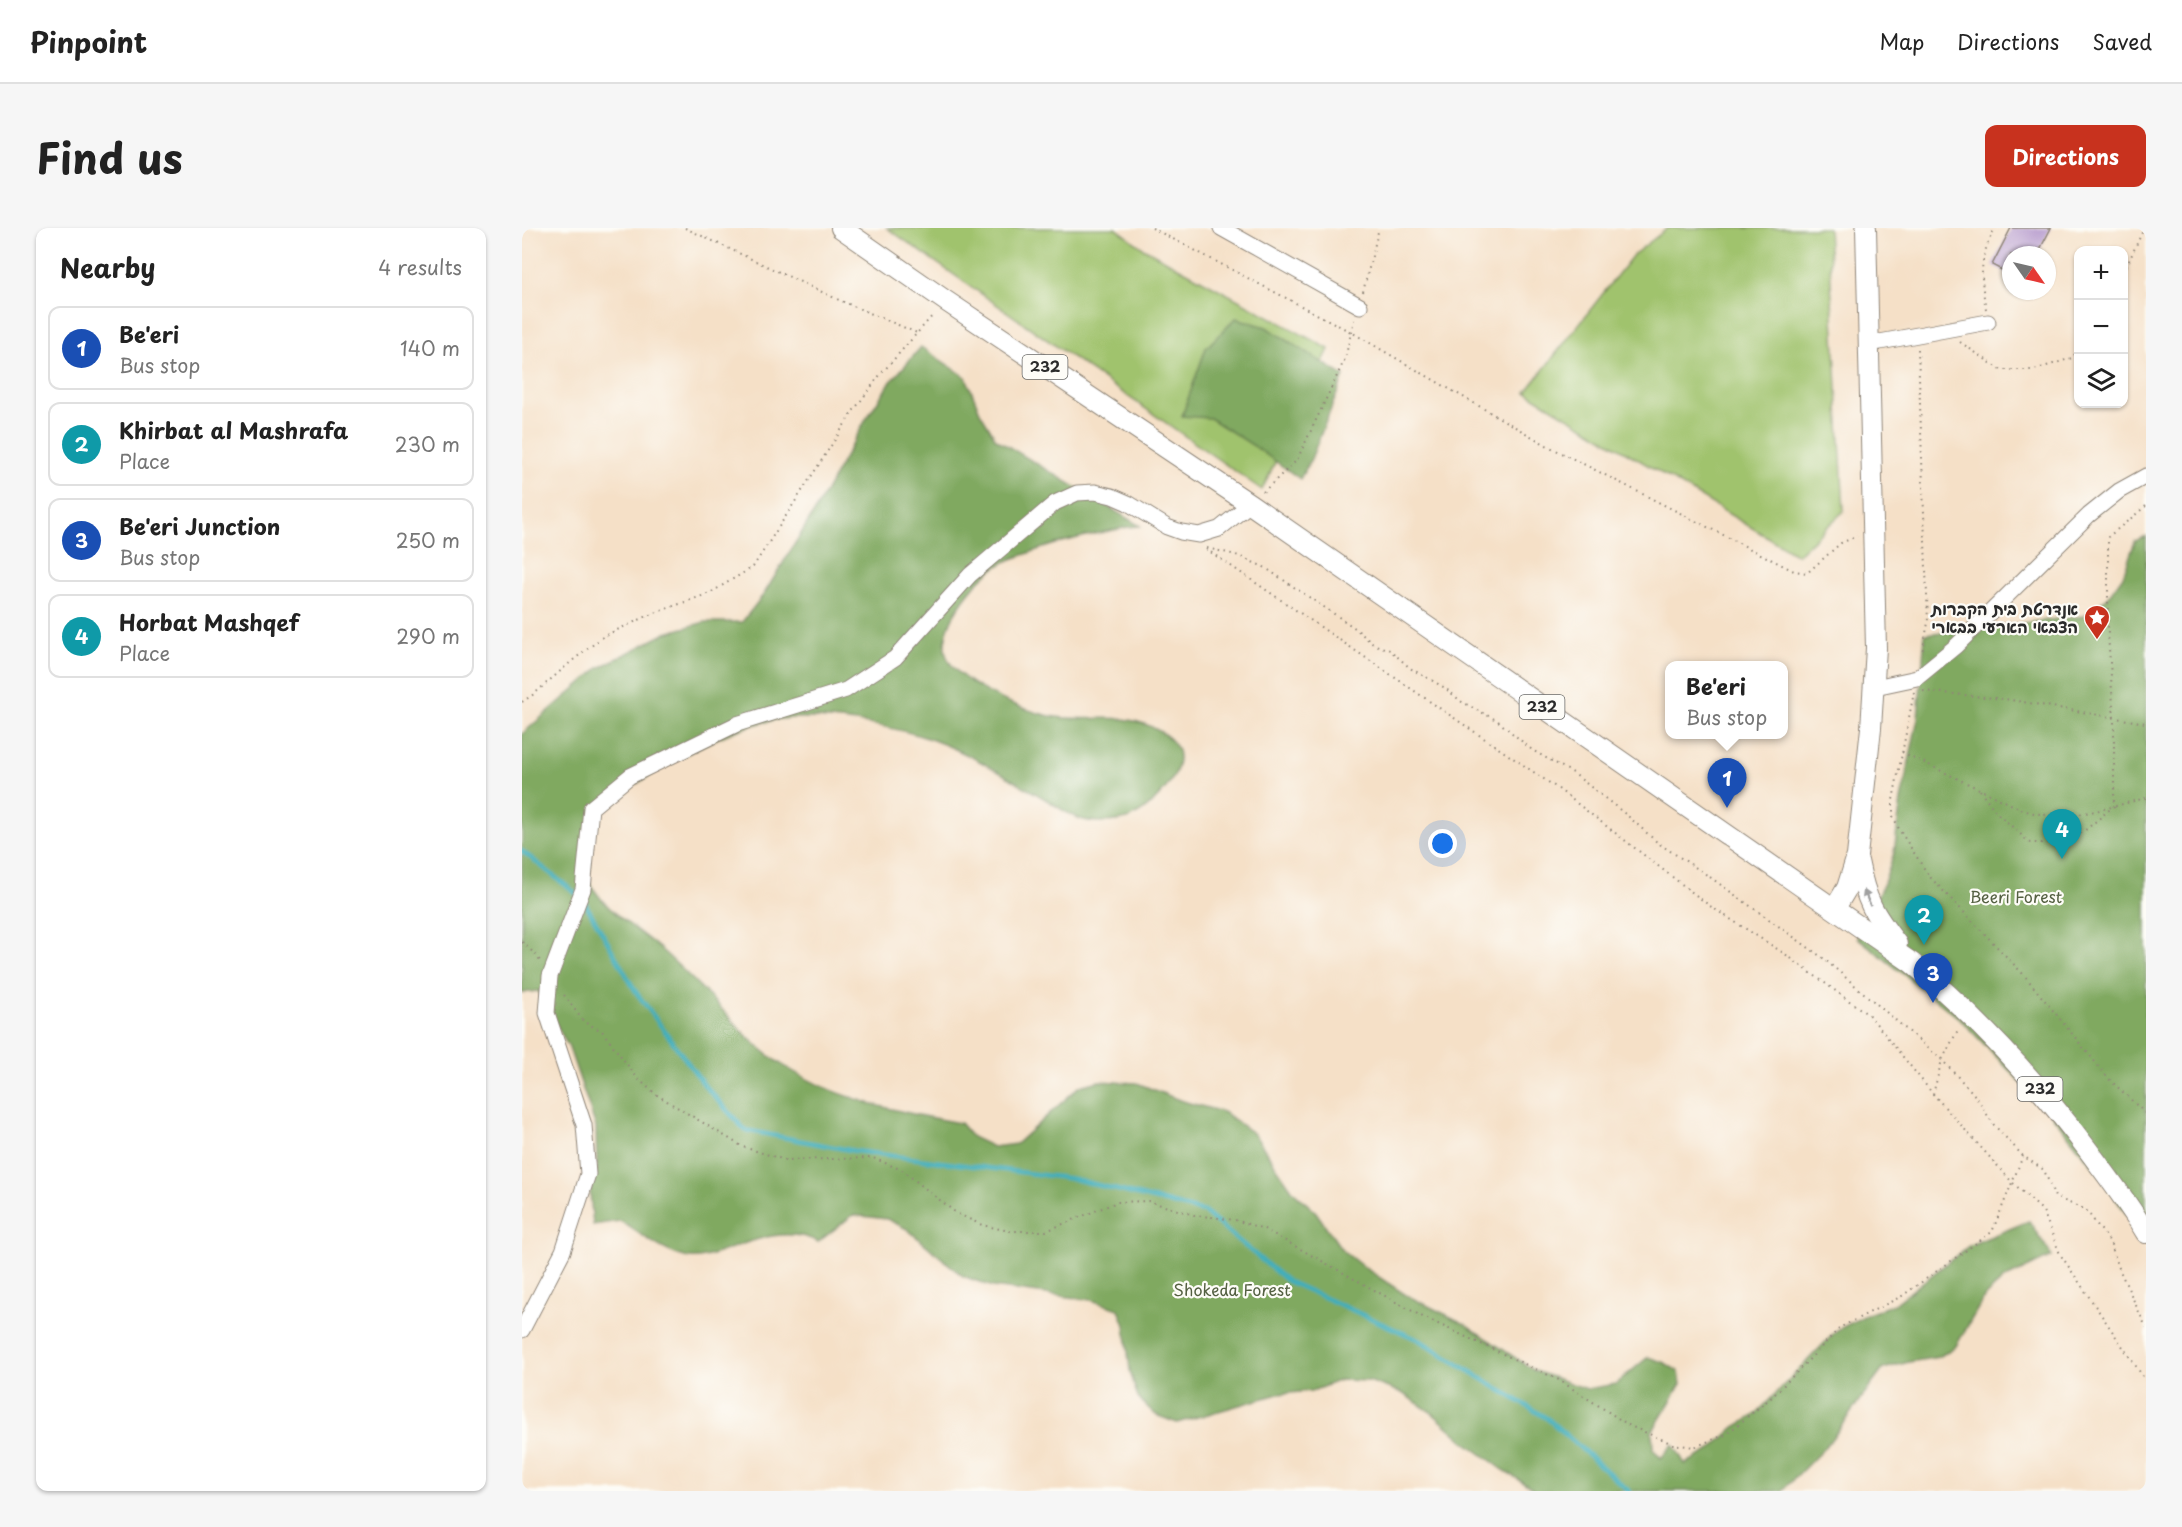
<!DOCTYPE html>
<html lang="en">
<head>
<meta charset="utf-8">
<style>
  :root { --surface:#fff; --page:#f6f6f6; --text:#222; --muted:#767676; --line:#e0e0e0; --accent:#c8321e }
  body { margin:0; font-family:"Playpen Sans","Playpen Sans Hebrew",sans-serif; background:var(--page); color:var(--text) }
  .controls { position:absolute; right:18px; top:18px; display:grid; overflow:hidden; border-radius:12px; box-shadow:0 2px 4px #0004 }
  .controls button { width:54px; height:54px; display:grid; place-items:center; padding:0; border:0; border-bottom:2px solid var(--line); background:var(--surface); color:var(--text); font:30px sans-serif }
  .compass { position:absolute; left:1480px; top:18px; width:54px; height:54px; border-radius:50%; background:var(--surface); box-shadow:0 2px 4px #0004; rotate:124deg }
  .you { position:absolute; left:921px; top:616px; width:21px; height:21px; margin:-15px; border:4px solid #fff; border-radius:50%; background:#1a73e8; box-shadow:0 0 0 9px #1a73e833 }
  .badge { display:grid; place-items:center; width:39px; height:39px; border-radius:50%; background:var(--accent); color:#fff; font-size:20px; font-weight:700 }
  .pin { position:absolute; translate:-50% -50px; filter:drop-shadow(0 2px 3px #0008) }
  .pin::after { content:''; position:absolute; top:32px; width:21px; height:18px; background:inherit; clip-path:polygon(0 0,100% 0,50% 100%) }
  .popup { position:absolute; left:1143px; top:433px; width:123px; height:78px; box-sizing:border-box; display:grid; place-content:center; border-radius:12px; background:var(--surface); filter:drop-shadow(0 2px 4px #0005); font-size:20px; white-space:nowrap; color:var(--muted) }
  .popup b { font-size:22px; color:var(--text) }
  .popup::after { content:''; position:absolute; left:50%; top:100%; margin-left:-12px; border:12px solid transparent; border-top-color:var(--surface) }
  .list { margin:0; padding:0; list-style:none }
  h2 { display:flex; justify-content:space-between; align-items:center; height:78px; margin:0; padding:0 24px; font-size:26px }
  h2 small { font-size:20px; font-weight:400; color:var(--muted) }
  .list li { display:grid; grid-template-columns:39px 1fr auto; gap:18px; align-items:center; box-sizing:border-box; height:84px; margin:0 12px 12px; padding:0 12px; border:2px solid var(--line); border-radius:12px }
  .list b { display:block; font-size:22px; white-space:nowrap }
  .list p { margin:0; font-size:20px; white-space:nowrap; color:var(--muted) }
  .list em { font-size:20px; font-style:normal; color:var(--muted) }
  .icon { flex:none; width:33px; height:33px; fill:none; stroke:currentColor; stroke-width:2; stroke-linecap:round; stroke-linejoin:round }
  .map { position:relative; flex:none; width:1624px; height:1263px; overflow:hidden; border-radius:12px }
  header { display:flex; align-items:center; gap:36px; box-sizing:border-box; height:84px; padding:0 30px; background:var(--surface); border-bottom:2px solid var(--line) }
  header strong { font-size:28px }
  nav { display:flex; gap:33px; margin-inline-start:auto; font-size:21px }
  .intro { display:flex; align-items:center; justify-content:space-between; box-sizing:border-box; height:144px; padding:0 36px }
  h1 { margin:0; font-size:42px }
  .button { padding:15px 27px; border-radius:12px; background:var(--accent); color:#fff; font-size:21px; font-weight:700 }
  main { display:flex; gap:36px; padding:0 36px }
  aside { flex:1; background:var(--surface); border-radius:12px; box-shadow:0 2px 4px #0004 }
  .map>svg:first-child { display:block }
  .green { fill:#a0c36d; stroke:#66774c; stroke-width:1.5 }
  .forest { fill:#80a960; stroke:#566a46; stroke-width:1.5 }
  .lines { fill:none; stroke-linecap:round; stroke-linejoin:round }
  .stream { stroke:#3faebc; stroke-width:4.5 }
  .building { fill:#b99fcf }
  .minor-casing { stroke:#908679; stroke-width:17 }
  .major-casing { stroke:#908679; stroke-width:22 }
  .path { stroke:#908679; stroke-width:2; stroke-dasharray:1.5 4.5; stroke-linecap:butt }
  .minor { stroke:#fff; stroke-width:15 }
  .major { stroke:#fff; stroke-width:20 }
  .oneway { fill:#a0a0a0 }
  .labels { text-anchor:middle; stroke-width:4.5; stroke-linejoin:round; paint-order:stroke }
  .shield { fill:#fdfcf7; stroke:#6a6a68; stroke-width:1.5 }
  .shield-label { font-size:15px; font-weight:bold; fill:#2b2b2b }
  .poi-label { font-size:16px; font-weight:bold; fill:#2b2b2b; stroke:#fdfcf7; text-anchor:end }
  .park-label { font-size:16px; fill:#546042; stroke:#fdfcf7 }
</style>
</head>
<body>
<header>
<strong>Pinpoint</strong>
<nav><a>Map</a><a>Directions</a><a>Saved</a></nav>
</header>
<div class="intro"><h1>Find us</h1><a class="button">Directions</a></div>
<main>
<aside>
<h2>Nearby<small>4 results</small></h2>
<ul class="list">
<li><span class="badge" style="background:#1a4fb4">1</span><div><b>Be'eri</b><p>Bus stop</p></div><em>140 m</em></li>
<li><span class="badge" style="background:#0f9aa8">2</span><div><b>Khirbat al Mashrafa</b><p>Place</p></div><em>230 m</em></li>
<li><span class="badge" style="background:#1a4fb4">3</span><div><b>Be'eri Junction</b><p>Bus stop</p></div><em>250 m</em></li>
<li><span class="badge" style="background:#0f9aa8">4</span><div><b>Horbat Mashqef</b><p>Place</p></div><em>290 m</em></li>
</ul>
</aside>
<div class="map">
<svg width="1624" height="1263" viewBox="0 0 1624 1263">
  <rect width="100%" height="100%" fill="#fdfcf7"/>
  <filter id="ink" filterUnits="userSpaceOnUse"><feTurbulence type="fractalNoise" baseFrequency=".0167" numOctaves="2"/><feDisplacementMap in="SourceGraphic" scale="12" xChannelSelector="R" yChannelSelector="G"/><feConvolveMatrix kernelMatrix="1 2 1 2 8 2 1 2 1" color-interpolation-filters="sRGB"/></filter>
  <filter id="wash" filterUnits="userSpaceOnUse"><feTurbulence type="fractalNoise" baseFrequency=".008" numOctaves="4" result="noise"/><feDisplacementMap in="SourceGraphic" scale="24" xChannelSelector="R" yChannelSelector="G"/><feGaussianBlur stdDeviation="1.35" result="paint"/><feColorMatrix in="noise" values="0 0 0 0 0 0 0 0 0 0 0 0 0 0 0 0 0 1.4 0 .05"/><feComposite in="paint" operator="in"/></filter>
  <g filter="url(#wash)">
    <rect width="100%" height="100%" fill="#f5e0c7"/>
    <g class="green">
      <path d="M365 0H594L621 20 807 121 740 262Z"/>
      <path d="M1146 0H1306L1322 283 1275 327 1004 164 1111 27Z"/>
    </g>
    <g class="forest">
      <path d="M714 90 744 99 822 148 789 231 778 251 732 218 688 190 660 188 684 120Z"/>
      <path d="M399 119 444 149 458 184 474 211 618 298 606 299C573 306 539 313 507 325 499 328 490 330 483 334 463 344 446 364 435 382 428 393 422 409 423 422 427 454 502 483 528 488 565 496 603 481 637 503 647 509 656 516 657 528 659 550 625 585 605 591 594 594 574 595 562 592 548 589 537 579 525 572 488 551 452 527 411 512 372 498 300 486 259 491 209 498 161 527 119 553 107 560 92 567 82 575 70 586 62 606 62 621 62 629 61 639 64 646 76 678 111 698 136 719 155 735 173 754 191 772 207 788 222 807 239 821 294 867 369 883 438 895L450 909 471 919 494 916 558 858 577 853 615 855 660 873 701 884 732 906 771 963 794 984 820 1022 840 1038 884 1067 943 1096 1013 1143 1065 1161 1094 1156 1126 1129 1143 1135 1157 1144 1159 1156 1130 1204 1131 1221 1139 1230 1151 1216 1163 1236 1187 1223 1213 1199 1232 1188 1315 1102 1344 1087 1374 1075 1448 1017 1507 993 1530 1028 1482 1051 1463 1068 1434 1118 1417 1129 1387 1134 1361 1141 1305 1217 1260 1263H1015L980 1241 942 1213 909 1184 880 1165 847 1153 819 1152 790 1163 756 1166 655 1195 634 1187 616 1170 608 1143 603 1097 597 1081 569 1072 471 1059 441 1048 385 1001 365 991 331 987 296 1014C268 999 236 1010 207 1021 195 1025 180 1032 167 1030 141 1025 120 1006 98 993L71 997 68 965 75 941 74 899 47 820 16 763 0 765V506L77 440 144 405 183 394H220L242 366 291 286 346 188 367 156Z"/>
      <path d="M1624 308V1015L1576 944 1528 885 1439 792 1335 709 1362 655 1372 625 1379 572 1396 490 1403 406 1562 388 1586 369 1601 348 1613 313Z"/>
    </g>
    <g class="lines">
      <g class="stream">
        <path d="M0 623 56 667"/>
        <path d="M62 673 114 764 183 858 223 902 333 923 552 951 682 984 765 1053 897 1112 1026 1191 1107 1263"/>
      </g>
    </g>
    <g id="blocks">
      <path class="building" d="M1489 0H1529L1515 27H1489V47L1470 37Z"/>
    </g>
  </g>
  <g filter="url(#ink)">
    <use href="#blocks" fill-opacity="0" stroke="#908679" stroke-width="1.5"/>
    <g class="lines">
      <defs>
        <g id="minor">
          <path d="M699 0 838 78"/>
          <path d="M1347 116 1466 94"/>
          <path d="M1353 459 1395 450 1434 418 1567 287 1597 263 1624 248"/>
          <path d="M0 1102 41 1023 66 946 62 897 25 785 28 748 61 661 69 580 108 548 215 496 324 462 373 430 448 347 533 275 555 265 573 264 590 268 606 275 645 299 659 304 677 307 697 301 728 276"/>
        </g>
        <g id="major">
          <path d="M319 0 424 73 728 276 1390 735C1457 791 1514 853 1566 922 1586 949 1607 976 1624 1005"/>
          <path d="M1336 633C1344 673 1351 685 1375 716"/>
          <path d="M1313 680 1325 660 1335 628 1349 500 1354 420 1344 0"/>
        </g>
      </defs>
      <use href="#minor" class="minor-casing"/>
      <use href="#major" class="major-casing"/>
      <g class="path">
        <path d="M163 0 317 72 395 105"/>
        <path d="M630 0 829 104 1026 218 1272 343 1285 345 1319 315 1335 308"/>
        <path d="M1602 44 1622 0"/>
        <path d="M841 64 857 0"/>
        <path d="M1464 81C1458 48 1457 30 1473 0"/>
        <path d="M1438 114 1479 142H1512L1550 130 1556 122"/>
        <path d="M1396 121 1406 395 1400 426"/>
        <path d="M741 264 775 232 823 131 832 92"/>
        <path d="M685 320 714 327 742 339 833 400 851 416 868 422 888 440 923 460 940 474 976 493 1010 522 1051 545 1107 589 1136 615 1185 647 1301 730 1420 832 1451 865 1472 897 1501 928 1522 942 1533 969 1564 982 1588 1014 1598 1043 1624 1099"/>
        <path d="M684 321 1035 560 1188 678 1263 726 1348 788 1411 866 1490 954 1521 983 1538 1026 1624 1153"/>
        <path d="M1401 463 1483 471 1624 495"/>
        <path d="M1392 464 1371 572V588L1378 603 1407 648 1502 747 1587 851 1624 886"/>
        <path d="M0 474 12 466 50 433 82 408 130 386 188 365 231 339 332 182 358 147 412 86"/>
        <path d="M1380 524 1501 582C1544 596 1582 580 1624 570"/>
        <path d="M1458 562 1474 584 1508 615H1540L1561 604 1592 578V491L1586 406V309L1624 278"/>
        <path d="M0 714 14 727 18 733"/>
        <path d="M42 767 62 794 80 803 116 851 135 867 221 919 263 932 351 930 380 942 434 985 460 997 487 1003H524L595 974 626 973 672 987 713 992 742 1001 901 1089 1037 1152 1108 1198 1151 1216 1172 1219 1203 1207 1250 1169 1319 1099 1380 1068 1470 1004 1501 928"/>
        <path d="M1411 866 1420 832 1437 800"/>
      </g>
      <use href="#minor" class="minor"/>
      <use href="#major" class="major"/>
    </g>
    <defs><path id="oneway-solid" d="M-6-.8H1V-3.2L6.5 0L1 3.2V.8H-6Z" transform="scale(1.5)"/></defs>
    <use class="oneway" href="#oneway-solid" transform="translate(1345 670) rotate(-113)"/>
  </g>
  <defs>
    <symbol id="sight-pin" viewBox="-11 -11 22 30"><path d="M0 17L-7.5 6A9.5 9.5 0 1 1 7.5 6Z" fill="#c8321e" stroke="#fdfcf7"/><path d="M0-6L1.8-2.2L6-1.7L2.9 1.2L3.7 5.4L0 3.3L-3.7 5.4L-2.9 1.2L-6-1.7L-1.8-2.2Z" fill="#fff"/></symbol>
  </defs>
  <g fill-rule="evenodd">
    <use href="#sight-pin" x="1560" y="375" width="30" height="40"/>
  </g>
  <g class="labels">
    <g class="shield">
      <rect x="500.5" y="127" width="45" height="24" rx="4.5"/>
      <rect x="997.5" y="467" width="45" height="24" rx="4.5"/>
      <rect x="1495.5" y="849" width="45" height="24" rx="4.5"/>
    </g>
    <g class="shield-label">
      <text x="523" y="144">232</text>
      <text x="1020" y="484">232</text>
      <text x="1518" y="866">232</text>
    </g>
    <g class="poi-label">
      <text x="1556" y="387">אנדרטת בית הקברות<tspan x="1556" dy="18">הצבאי הארעי בבארי</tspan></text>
    </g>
    <g class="park-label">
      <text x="1494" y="675">Beeri Forest</text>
      <text x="710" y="1068">Shokeda Forest</text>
    </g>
  </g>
</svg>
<div class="controls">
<button>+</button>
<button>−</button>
<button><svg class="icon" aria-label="layers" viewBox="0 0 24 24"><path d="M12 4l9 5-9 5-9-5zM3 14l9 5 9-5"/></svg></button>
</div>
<svg class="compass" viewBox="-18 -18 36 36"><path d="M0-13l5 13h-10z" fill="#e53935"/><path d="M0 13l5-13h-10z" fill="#767676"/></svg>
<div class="you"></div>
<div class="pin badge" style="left:1205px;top:580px;background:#1a4fb4">1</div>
<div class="popup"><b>Be'eri</b>Bus stop</div>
<div class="pin badge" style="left:1402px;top:717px;background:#0f9aa8">2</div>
<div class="pin badge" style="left:1411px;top:775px;background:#1a4fb4">3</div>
<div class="pin badge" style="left:1540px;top:631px;background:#0f9aa8">4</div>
</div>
</main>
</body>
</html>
